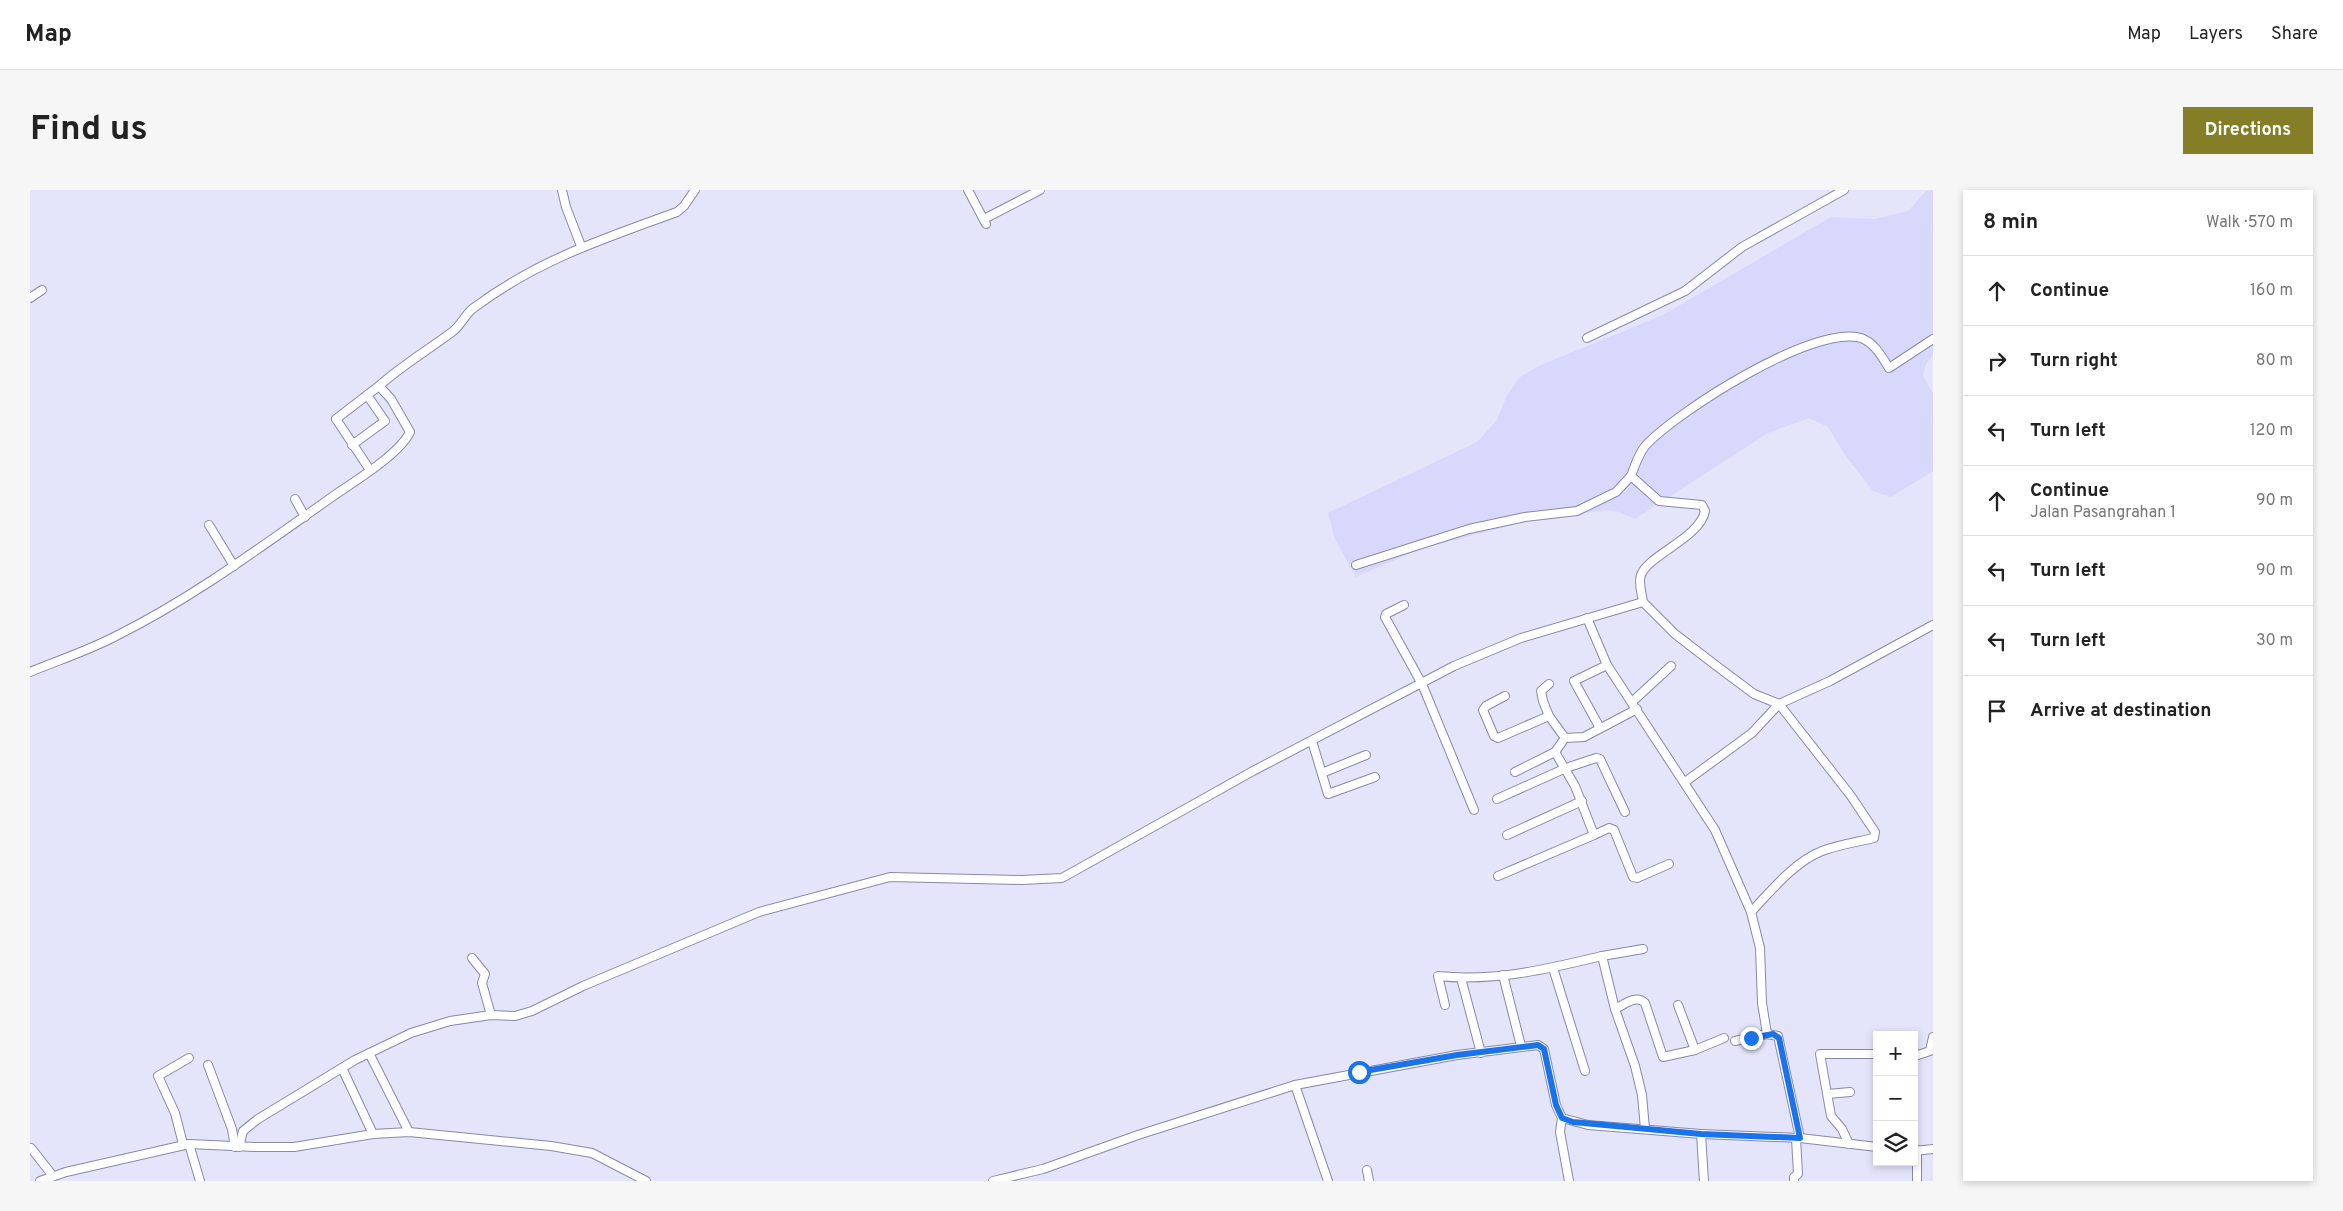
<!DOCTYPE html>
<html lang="en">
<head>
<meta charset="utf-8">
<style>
  :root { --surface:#fff; --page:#f6f6f6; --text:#222; --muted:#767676; --line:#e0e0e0; --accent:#847f26 }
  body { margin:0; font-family:Overpass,sans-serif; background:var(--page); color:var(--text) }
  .controls { position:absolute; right:15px; bottom:15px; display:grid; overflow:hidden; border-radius:0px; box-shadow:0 2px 8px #0003 }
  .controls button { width:45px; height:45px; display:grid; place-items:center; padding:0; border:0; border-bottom:1px solid var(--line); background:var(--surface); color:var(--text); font:25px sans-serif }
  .stop { position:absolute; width:15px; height:15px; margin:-11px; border:4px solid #1a73e8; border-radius:50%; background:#fff }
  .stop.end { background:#1a73e8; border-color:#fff; box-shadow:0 1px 5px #0008 }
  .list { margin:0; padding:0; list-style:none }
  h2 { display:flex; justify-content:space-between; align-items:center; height:65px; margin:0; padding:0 20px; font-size:21px }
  h2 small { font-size:16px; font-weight:400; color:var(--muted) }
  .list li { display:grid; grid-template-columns:32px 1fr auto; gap:15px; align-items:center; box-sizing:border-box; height:70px; padding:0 20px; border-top:1px solid var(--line) }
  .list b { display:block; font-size:19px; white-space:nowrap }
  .list p { margin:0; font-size:16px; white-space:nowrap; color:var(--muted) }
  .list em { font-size:16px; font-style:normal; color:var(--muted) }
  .icon { flex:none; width:28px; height:28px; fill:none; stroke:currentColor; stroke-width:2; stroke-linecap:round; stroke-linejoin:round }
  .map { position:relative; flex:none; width:1903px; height:991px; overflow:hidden; border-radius:0px }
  header { display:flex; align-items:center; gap:30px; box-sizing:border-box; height:70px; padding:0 25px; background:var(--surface); border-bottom:1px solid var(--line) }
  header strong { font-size:24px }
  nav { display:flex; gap:28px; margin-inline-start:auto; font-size:18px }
  .intro { display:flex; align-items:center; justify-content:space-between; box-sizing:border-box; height:120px; padding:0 30px }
  h1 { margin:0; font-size:35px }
  .button { padding:12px 22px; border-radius:0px; background:var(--accent); color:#fff; font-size:18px; font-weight:700 }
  main { display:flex; gap:30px; padding:0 30px }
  aside { flex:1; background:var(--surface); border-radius:0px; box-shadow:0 2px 8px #0003 }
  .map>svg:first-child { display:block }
  .built { fill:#d8d8fc }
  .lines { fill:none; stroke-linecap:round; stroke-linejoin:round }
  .minor-casing { stroke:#88a; stroke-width:10 }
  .minor { stroke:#fff; stroke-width:8 }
  .route { stroke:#1a73e8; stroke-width:6 }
</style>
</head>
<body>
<header>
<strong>Map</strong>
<nav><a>Map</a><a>Layers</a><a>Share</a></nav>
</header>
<div class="intro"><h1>Find us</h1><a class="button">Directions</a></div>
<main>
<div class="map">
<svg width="1903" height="991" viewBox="0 0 1903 991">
  <rect width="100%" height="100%" fill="#e4e4fb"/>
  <path class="built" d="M1903 0V165L1896 174 1893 185 1903 204V281L1861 307 1843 301 1815 265 1798 237 1779 228 1738 243 1605 329 1589 322 1580 320 1506 329 1390 359 1326 387 1305 349 1298 323 1447 252 1467 230 1477 205 1490 187 1511 175 1633 125 1801 27 1845 29 1878 21 1896 1Z"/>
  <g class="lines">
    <defs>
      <g id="minor">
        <path d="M532 0 536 17 551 56"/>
        <path d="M938 0 956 34"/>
        <path d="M954 29 1010 0"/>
        <path d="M0 108 12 100"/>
        <path d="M1557 148 1655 101 1712 57 1814 0"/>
        <path d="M322 255 355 231 337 205"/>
        <path d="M340 280 306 229 349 196"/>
        <path d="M1601 286C1605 276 1608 264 1616 255 1648 221 1784 134 1831 148 1845 153 1852 167 1859 178L1903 149"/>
        <path d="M265 309 275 327"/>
        <path d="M179 335 204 376"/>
        <path d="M1326 375 1439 339 1495 327 1547 321 1586 302 1601 286 1629 311 1672 315 1675 321C1670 348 1618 365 1611 385 1608 393 1612 404 1613 412"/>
        <path d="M1374 415 1356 424 1355 427 1392 494 1444 620"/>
        <path d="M1557 428 1577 475 1685 640 1721 722 1730 758 1732 813 1737 844"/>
        <path d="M0 482C29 470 60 460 88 445 164 407 232 356 302 307 323 292 369 265 380 242L361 209 349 196C371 176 398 160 422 142 432 135 435 123 445 117 508 70 575 48 647 22L654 16 665 0"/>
        <path d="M1519 494 1511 501 1513 511 1519 526 1535 548 1554 547 1607 519"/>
        <path d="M1475 506 1456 516 1453 520 1464 546 1468 548 1519 526"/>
        <path d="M1602 512 1641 476"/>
        <path d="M1570 538 1544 491 1577 475"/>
        <path d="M1535 548 1525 562 1545 596 1564 645 1579 638 1584 640 1603 687 1607 688 1639 674"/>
        <path d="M1282 551 1298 604 1345 587"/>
        <path d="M1485 582 1525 562"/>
        <path d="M1292 583 1336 565"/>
        <path d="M1655 592 1722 543 1749 514 1800 491 1903 435"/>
        <path d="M1467 609 1536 578 1566 568 1570 569 1595 622"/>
        <path d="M1477 645 1552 611"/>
        <path d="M1468 686 1564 645"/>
        <path d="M1572 766 1613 759"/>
        <path d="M442 768 455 784 452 793 461 825"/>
        <path d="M1523 778 1555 881"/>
        <path d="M1473 785 1491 856"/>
        <path d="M1431 788 1451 863"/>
        <path d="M1415 815 1408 786C1464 792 1518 779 1572 766L1585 819 1605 876 1612 905 1615 939"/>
        <path d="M1648 815 1665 860"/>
        <path d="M1585 819C1594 815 1606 804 1615 813L1633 867 1665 860 1694 848"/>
        <path d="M1705 851 1737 844 1748 846 1770 948"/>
        <path d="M339 863 379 942"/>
        <path d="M1884 863 1888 865 1900 861 1903 847"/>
        <path d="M178 875 202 939 205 957"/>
        <path d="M312 878 343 944"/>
        <path d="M1265 895 1298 991"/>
        <path d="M1798 904 1820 902"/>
        <path d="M1532 928 1530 942 1539 991"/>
        <path d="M153 954 145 923 128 886 159 868"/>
        <path d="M159 954 170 991"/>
        <path d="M1819 954 1812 939 1801 926 1790 864H1847"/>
        <path d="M209 957 213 941 228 929 325 870 381 843 420 831 461 825 485 826 502 821 553 796 729 722 860 687 992 690 1032 688 1223 581 1424 476 1491 448 1613 412 1645 444 1684 474 1724 504 1749 514 1821 606 1845 642 1844 648C1827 652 1808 655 1792 661 1764 672 1741 701 1721 722"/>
        <path d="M1 958 23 986"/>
        <path d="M1887 960V991"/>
        <path d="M1884 961 1903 959"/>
        <path d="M1337 980 1339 991"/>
        <path d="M10 991 36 982 159 954 225 957H264L343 944 379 942 521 956 562 963 616 991"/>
        <path d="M963 991 1013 979 1108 945 1265 895 1427 865 1508 855 1514 859 1526 915 1532 928 1558 935 1671 944"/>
        <path d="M1674 991 1671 944 1770 948 1847 957"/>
        <path d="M1764 991V987L1768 984 1766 948"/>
      </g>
    </defs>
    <use href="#minor" class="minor-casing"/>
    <use href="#minor" class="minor"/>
  </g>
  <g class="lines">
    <path class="route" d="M1329 882 1427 865 1508 855 1514 859 1526 915 1532 928 1543 932 1671 944 1770 948 1749 848 1743 844 1721 848"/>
  </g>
</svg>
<div class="controls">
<button>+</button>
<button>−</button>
<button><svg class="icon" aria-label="layers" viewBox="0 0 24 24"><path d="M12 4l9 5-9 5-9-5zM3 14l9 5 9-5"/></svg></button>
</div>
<div class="stop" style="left:1329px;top:882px"></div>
<div class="stop end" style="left:1721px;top:848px"></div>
</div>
<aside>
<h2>8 min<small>Walk · 570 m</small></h2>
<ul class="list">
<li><svg class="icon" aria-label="ahead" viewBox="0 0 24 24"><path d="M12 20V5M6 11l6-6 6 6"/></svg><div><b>Continue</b></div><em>160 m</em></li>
<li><svg class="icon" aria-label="right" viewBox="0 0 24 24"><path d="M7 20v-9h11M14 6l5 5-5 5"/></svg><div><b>Turn right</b></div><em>80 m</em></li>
<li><svg class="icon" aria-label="left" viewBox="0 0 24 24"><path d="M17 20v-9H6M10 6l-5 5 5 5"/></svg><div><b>Turn left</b></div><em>120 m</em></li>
<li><svg class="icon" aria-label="ahead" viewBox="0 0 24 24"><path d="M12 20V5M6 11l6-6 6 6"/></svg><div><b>Continue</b><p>Jalan Pasangrahan 1</p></div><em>90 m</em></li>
<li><svg class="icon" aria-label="left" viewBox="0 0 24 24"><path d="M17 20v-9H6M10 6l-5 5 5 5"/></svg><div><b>Turn left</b></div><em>90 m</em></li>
<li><svg class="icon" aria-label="left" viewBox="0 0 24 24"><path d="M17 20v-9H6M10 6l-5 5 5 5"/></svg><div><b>Turn left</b></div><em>30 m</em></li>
<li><svg class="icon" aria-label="arrive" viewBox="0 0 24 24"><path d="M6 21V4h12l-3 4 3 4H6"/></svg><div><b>Arrive at destination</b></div></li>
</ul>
</aside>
</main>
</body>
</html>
